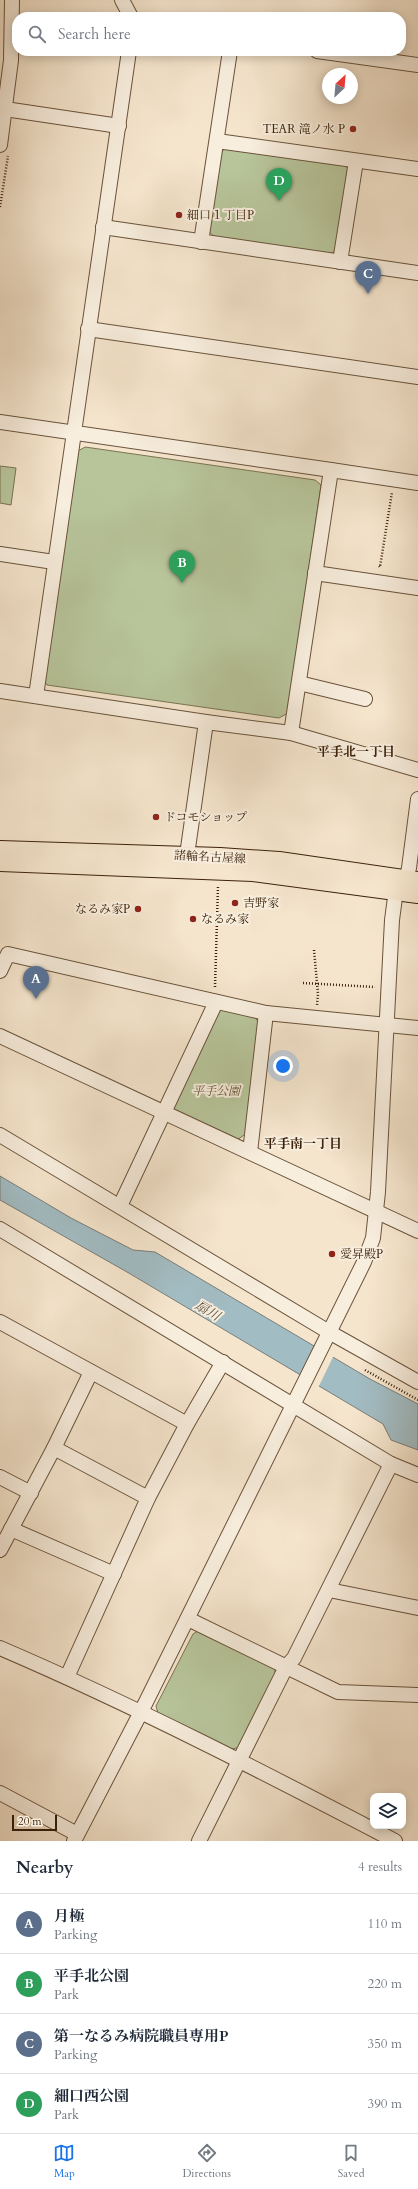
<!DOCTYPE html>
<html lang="en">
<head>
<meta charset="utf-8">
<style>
  :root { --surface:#fff; --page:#f2f2f3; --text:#1f2937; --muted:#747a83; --line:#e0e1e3; --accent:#1a73e8 }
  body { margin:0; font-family:Cardo,"Noto Serif JP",serif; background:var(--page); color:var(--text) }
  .controls { position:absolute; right:12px; bottom:12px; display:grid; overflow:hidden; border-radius:8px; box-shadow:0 2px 10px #0003 }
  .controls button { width:36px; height:36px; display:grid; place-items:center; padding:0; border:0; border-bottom:1px solid var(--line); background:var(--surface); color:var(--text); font:20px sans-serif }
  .compass { position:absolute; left:322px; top:68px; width:36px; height:36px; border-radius:50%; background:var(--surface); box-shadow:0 2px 10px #0003; rotate:26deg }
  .scale { position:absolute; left:12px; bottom:10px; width:45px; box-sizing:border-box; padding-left:4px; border:2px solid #3c220a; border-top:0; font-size:11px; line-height:14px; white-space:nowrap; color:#3c220a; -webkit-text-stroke:3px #f8eede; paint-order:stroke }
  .you { position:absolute; left:283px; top:1066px; width:14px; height:14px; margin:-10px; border:3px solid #fff; border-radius:50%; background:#1a73e8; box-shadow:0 0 0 6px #1a73e833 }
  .badge { display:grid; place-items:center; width:26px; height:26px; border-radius:50%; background:var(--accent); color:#fff; font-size:13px; font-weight:700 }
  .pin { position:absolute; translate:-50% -33px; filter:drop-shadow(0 1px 2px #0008) }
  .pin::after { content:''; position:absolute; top:21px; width:14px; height:12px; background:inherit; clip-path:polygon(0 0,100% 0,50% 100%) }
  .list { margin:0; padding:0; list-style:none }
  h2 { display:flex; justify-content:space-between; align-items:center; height:52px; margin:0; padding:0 16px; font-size:17px }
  h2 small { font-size:13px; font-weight:400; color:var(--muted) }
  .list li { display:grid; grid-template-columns:26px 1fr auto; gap:12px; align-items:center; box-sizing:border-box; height:60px; padding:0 16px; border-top:1px solid var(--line) }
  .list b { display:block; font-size:15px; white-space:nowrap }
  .list p { margin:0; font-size:13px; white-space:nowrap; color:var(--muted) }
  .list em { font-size:13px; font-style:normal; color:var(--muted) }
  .icon { flex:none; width:22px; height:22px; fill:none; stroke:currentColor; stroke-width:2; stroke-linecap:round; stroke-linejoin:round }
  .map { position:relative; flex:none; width:418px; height:1841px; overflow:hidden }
  .search { position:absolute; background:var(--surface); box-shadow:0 2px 10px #0003; left:12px; right:12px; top:12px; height:44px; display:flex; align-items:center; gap:10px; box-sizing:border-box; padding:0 14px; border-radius:16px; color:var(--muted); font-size:15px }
  .sheet { height:292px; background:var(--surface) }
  nav { display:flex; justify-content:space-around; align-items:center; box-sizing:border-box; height:56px; border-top:1px solid var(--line); background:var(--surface); font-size:11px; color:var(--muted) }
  nav a { display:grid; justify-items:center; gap:2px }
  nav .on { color:var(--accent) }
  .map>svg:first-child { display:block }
  .green { fill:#b8c59b; stroke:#7a7452 }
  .water { fill:#a2bcc3; stroke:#797e79 }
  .pier { fill:#f5e5cd }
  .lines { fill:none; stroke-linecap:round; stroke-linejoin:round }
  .minor-casing { stroke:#6a533b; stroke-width:16 }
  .major-casing { stroke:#3c220a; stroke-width:20 }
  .path { stroke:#3c220a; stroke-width:2.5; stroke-dasharray:1 2; stroke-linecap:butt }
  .minor { stroke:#f8eede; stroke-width:14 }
  .major { stroke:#f5e5cd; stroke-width:18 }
  .poi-dot { fill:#8f2418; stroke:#f8eede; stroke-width:1.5 }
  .labels { text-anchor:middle; stroke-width:4; stroke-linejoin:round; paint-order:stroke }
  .poi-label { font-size:12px; fill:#3c220a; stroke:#f8eede; text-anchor:start }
  .street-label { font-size:12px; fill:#3c220a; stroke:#f8eede }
  .park-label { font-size:12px; font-style:italic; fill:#615336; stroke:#f8eede }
  .neighbourhood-label { font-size:13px; font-weight:bold; fill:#3c220a; stroke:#f8eede }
  .water-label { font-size:13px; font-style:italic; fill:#5b5042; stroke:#f8eede }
</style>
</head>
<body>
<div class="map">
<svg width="418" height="1841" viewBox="0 0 418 1841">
  <rect width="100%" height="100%" fill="#f5e5cd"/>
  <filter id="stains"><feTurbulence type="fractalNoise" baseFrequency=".005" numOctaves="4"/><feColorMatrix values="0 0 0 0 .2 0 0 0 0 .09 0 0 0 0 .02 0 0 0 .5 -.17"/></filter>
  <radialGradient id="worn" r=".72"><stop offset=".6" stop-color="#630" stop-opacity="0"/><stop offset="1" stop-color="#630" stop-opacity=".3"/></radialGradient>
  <g class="green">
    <path d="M227 147 343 163 349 170 338 249 330 254 216 238 209 232 221 152Z"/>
    <path d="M85 447 315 480 321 485 288 713 279 718 47 685 43 680 78 451Z"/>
    <path d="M0 466 16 468 11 505 0 503Z"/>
    <path d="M223 1009 253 1015 260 1024 247 1133 237 1140 174 1111 172 1103 215 1011Z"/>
    <path d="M199 1630 274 1667 276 1676 241 1747 232 1749 158 1713 156 1706 193 1634Z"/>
  </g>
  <path class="water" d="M0 1176 71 1218 133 1250 155 1252 370 1379 418 1404V1450L391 1440 383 1424 127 1272 0 1200Z"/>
  <path class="pier" d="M315 1344 334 1355 318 1388 299 1376Z"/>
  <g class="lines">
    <defs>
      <g id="minor">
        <path d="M122 0 131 17"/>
        <path d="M317 51 418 65"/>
        <path d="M5 109 119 126"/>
        <path d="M217 141 418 169"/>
        <path d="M0 145 11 60 12 0"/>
        <path d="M103 227 418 273"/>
        <path d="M201 242 230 51"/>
        <path d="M340 262 356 161"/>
        <path d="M88 329 418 377"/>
        <path d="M0 422 331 470"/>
        <path d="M0 554 54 562"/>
        <path d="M315 573 418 588"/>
        <path d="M299 683 365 699"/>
        <path d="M0 691 206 722"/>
        <path d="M36 696 129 51"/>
        <path d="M291 733 418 770"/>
        <path d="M187 855 206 722 291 733 331 470 418 483"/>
        <path d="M0 971 8 954 266 1013 418 1028"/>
        <path d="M0 1036 418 1231"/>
        <path d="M0 1135 329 1332 418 1382"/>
        <path d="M250 1152 266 1013"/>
        <path d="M120 1206 216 1002"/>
        <path d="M0 1229 391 1464 418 1475"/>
        <path d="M0 1322 187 1424"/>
        <path d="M54 1448 148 1498"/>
        <path d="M0 1477 31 1493"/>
        <path d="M11 1529 114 1574"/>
        <path d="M0 1550 54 1448 91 1372"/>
        <path d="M329 1590 418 1608"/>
        <path d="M188 1619 338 1692 418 1695"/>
        <path d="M0 1648C135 1706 265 1773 395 1841"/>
        <path d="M67 1677 148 1498 187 1424 223 1362"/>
        <path d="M0 1793 77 1834"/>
        <path d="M74 1841 141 1712 364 1262 373 1238 378 1192 392 920 396 890 406 879 409 868 418 799"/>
        <path d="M199 1841 286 1667 294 1658 391 1464"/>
      </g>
      <g id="major">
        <path d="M0 850 220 857 279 861 418 881"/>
        <path d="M0 862 253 872 418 894"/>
      </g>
    </defs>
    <use href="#minor" class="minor-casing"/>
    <use href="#major" class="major-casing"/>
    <g class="path">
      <path d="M0 207 8 156"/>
      <path d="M379 566 380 567 392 492"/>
      <path d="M314 950 318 994 317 1005"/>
      <path d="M303 983 375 987"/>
      <path d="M215 987 218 886"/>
      <path d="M365 1370 418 1400"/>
    </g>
    <use href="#minor" class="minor"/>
    <use href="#major" class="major"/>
  </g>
  <g class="poi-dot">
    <circle cx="353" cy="129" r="4"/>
    <circle cx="179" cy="215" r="4"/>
    <circle cx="156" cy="817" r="4"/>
    <circle cx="235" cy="903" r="4"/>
    <circle cx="138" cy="909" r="4"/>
    <circle cx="193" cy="919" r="4"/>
    <circle cx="332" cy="1254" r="4"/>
  </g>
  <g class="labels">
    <g class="poi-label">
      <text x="345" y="133" text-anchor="end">TEAR 滝ノ水 P</text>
      <text x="187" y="219">細口１丁目P</text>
      <text x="164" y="821">ドコモショップ</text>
      <text x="243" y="907">吉野家</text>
      <text x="130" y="913" text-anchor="end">なるみ家P</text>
      <text x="201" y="923">なるみ家</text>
      <text x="340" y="1258">愛昇殿P</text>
    </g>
    <g class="street-label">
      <text transform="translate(210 857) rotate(3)" y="4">諸輪名古屋線</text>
    </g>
    <g class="park-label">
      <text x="216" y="1095">平手公園</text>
    </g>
    <g class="neighbourhood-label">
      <text x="356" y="756">平手北一丁目</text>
      <text x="303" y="1148">平手南一丁目</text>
    </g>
    <g class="water-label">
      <text transform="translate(208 1310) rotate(31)" y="5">扇川</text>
    </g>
  </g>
  <rect width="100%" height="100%" filter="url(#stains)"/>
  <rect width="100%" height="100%" fill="url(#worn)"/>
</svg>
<div class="controls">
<button><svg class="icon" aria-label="layers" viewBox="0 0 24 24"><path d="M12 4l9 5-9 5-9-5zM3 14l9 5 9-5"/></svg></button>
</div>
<svg class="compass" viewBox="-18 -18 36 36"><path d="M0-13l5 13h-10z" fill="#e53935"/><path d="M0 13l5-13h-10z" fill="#747a83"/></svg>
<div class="scale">20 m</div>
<div class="you"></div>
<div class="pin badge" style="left:36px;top:999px;background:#5c6f8a">A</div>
<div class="pin badge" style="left:182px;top:583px;background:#2e9e5b">B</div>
<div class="pin badge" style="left:368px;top:294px;background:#5c6f8a">C</div>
<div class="pin badge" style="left:279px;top:201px;background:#2e9e5b">D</div>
<div class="search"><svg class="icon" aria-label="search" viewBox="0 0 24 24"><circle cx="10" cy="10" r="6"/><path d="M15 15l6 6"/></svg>Search here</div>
</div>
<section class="sheet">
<h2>Nearby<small>4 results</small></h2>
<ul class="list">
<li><span class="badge" style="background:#5c6f8a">A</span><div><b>月極</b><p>Parking</p></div><em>110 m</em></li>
<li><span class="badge" style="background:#2e9e5b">B</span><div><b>平手北公園</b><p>Park</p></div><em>220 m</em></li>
<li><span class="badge" style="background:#5c6f8a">C</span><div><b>第一なるみ病院職員専用P</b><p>Parking</p></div><em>350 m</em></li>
<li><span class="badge" style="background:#2e9e5b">D</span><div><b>細口西公園</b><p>Park</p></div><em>390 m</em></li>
</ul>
</section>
<nav>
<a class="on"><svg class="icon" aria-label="map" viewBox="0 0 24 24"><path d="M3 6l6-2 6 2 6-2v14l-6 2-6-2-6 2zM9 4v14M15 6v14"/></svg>Map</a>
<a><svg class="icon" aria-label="directions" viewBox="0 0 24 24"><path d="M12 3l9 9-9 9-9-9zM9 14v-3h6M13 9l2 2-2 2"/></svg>Directions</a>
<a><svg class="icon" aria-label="saved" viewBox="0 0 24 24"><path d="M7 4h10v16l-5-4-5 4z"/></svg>Saved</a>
</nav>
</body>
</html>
